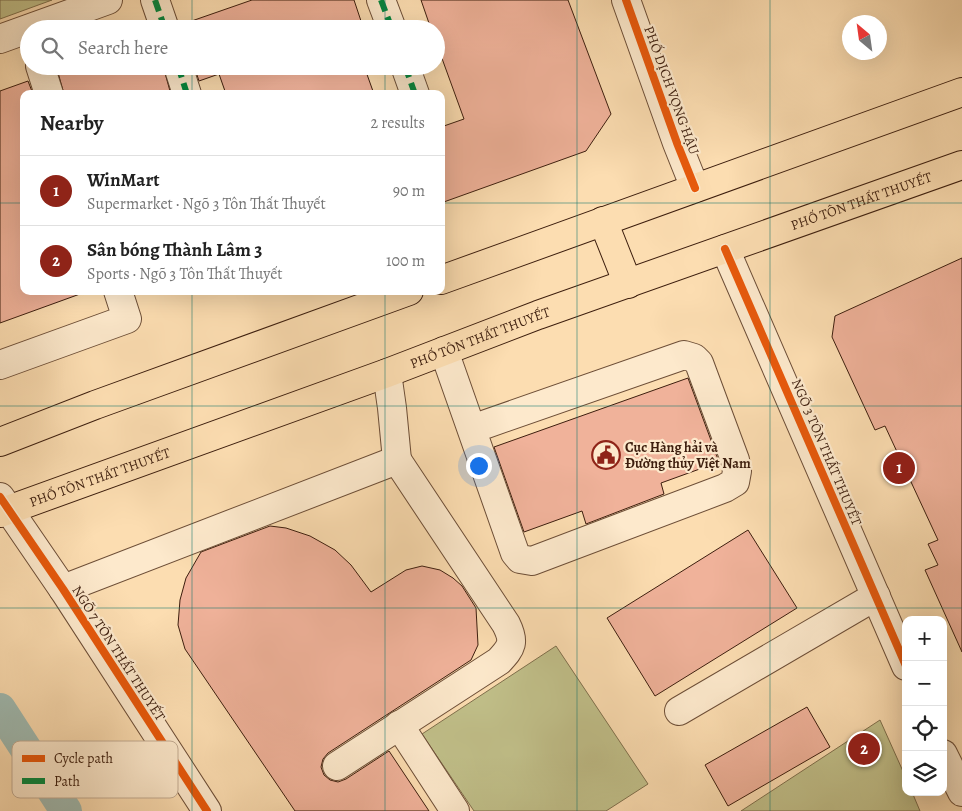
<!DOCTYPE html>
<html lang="en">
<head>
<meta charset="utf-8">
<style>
  :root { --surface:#fff; --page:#f6f6f6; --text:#222; --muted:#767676; --line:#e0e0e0; --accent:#8f2418 }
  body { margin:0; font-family:Alegreya,serif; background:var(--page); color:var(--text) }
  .controls { position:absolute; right:15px; bottom:15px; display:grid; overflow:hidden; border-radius:10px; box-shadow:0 5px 20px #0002 }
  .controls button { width:45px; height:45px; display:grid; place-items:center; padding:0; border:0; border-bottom:1px solid var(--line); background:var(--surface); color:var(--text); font:25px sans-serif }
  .compass { position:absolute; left:842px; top:15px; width:45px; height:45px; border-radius:50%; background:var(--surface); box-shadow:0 5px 20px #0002; rotate:331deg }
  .you { position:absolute; left:478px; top:465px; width:18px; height:18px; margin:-12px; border:4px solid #fff; border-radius:50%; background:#1a73e8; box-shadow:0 0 0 8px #1a73e833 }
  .badge { display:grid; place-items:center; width:32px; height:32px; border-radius:50%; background:var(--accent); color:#fff; font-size:16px; font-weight:700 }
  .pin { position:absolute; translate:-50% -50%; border:2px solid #fff; box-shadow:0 1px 5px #0006 }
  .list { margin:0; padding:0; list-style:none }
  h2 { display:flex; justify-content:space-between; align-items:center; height:65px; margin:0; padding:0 20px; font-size:21px }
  h2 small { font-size:16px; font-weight:400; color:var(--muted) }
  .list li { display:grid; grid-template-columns:32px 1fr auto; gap:15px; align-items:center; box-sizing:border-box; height:70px; padding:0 20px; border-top:1px solid var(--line) }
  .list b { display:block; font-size:19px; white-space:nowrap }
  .list p { margin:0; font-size:16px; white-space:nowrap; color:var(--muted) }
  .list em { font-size:16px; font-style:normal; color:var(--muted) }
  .icon { flex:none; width:28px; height:28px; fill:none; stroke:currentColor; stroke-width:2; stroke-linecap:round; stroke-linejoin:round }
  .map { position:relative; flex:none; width:962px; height:811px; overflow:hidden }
  .search { position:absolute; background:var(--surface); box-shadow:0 5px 20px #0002; left:20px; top:20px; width:425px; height:55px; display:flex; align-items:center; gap:12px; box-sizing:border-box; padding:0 18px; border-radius:28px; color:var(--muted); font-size:19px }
  .panel { position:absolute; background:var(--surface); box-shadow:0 5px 20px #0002; left:20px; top:90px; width:425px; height:205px; border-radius:10px }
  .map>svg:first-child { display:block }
  .green { fill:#c1c08a; stroke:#7f6f4c }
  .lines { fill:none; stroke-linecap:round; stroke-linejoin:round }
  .canal { stroke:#a0bbb2; stroke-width:32 }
  .building { fill:#f0b29a; stroke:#3d1e0e }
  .minor-casing { stroke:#6d4e37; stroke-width:30 }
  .major-casing { stroke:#3d1e0e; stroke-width:30 }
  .minor { stroke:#fde9cc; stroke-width:28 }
  .major { stroke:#fcddb1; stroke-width:28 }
  .quiet { stroke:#00873e; stroke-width:6; stroke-dasharray:12 6; stroke-linecap:butt }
  .cycleway-casing { stroke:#fde9cc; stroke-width:11 }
  .cycleway { stroke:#e8590c; stroke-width:8 }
  .grid { fill:none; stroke:#0f766e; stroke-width:1; stroke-opacity:0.55 }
  .labels { text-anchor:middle; stroke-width:4.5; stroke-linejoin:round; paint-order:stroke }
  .street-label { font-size:14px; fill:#3d1e0e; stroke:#fde9cc }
  .poi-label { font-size:14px; font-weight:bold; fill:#3d1e0e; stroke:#fde9cc; text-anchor:start }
  .key { fill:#fde9cc; stroke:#c3ac93; stroke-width:1 }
  .key-label { font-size:14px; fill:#3d1e0e }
</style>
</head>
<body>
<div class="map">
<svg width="962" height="811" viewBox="0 0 962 811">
  <rect width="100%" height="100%" fill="#fcddb1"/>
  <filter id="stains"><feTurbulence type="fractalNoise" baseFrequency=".004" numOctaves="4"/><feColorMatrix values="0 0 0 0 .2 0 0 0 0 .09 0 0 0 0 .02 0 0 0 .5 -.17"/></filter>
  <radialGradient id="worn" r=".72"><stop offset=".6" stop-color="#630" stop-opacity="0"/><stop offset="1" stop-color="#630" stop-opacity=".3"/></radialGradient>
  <g class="green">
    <path d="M0 0H52L0 19Z"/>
    <path d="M556 646 648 784 606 811H474L422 734Z"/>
    <path d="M880 720 906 778V792H912L920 811H741Z"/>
  </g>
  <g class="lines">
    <path class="canal" d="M0 709 66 811"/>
  </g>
  <g class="building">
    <path d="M252 0H354L362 24 348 29H185L183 24Z"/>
    <path d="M421 0H568L611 114 586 151 441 203V127L464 119 436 42V29H431Z"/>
    <path d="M64 66H163L170 91 163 94H64L57 69Z"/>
    <path d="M194 66H364L374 94H226L219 74 199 81Z"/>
    <path d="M28 81 33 94H24V291H80V294L0 323V91Z"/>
    <path d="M962 258V652L925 570 938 565 928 544 938 540 885 426 875 430 832 337 835 316Z"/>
    <path d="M688 378 719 462 661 483 664 494 586 524 582 511 524 532 494 447Z"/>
    <path d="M270 526 286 528 310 536 335 550 351 565 371 592 406 570 422 566 440 570 453 578 462 586 476 608 478 645 471 660 328 753 323 759 321 767 324 775 330 780 338 782 346 779 389 751 429 811H295L185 649 178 625 180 600 186 578 201 552Z"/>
    <path d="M748 530 797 608 655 696 607 618Z"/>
    <path d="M807 707 830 747 728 806 705 765Z"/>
  </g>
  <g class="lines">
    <defs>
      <g id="minor">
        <path d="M155 0 165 29"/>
        <path d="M381 0 392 29"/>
        <path d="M626 0 677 143 695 188"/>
        <path d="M0 39 108 0"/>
        <path d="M40 66 49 94"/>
        <path d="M178 66 187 94"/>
        <path d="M405 66 415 94"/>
        <path d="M725 249 906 666"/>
        <path d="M444 351 515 553 520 559 532 561 725 488 735 482 737 471 735 460 699 363 694 358 684 355 472 429"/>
        <path d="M0 365 127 319 118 291"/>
        <path d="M0 497 63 589 207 811"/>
        <path d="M63 589 397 460 392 408 387 373"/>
        <path d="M679 711 876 596"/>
        <path d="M399 725 455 811"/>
        <path d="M943 754 962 792"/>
        <path d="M337 766 499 661C512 647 515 642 506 624L397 460"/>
      </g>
      <g id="major">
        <path d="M603 221 628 284"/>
        <path d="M441 280 962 92"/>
        <path d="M0 442 95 405 409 291"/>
        <path id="s1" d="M0 513 387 373 538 315 962 165"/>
      </g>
    </defs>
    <use href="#minor" class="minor-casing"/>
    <use href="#major" class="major-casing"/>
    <use href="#minor" class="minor"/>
    <use href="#major" class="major"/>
    <g class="quiet">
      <path d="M155 0 165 29"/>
      <path d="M381 0 392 29"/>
      <path d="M178 66 187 94"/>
      <path d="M405 66 415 94"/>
    </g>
    <defs>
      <g id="cycleway">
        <path d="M626 0 677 143 695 188"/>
        <path d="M725 249 906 666"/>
        <path d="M0 497 63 589 207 811"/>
      </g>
    </defs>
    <use href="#cycleway" class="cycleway-casing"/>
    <use href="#cycleway" class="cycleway"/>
  </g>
  <path class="grid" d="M192 0V29M385 0V29M577 0V811M770 0V811M192 66V94M385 66V94M0 203H24M441 203H962M192 291V811M385 291V811M0 406H962M0 608H962"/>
  <defs>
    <symbol id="civic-ring" viewBox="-11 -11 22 22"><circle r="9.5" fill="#fde9cc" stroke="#8f2418" stroke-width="1.5"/><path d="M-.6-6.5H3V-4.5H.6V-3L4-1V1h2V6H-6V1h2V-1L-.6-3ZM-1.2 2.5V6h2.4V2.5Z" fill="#8f2418"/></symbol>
  </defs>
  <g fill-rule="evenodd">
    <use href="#civic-ring" x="590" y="439" width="32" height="32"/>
  </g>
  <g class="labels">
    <g class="street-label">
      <text transform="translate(672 90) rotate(70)" y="5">PHỐ DỊCH VỌNG HẬU</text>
      <text dy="5" stroke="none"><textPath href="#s1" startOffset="916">PHỐ TÔN THẤT THUYẾT</textPath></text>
      <text dy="5" stroke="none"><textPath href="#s1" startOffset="511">PHỐ TÔN THẤT THUYẾT</textPath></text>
      <text transform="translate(827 452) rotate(67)" y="5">NGÕ 3 TÔN THẤT THUYẾT</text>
      <text dy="5" stroke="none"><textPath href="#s1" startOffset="106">PHỐ TÔN THẤT THUYẾT</textPath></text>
      <text transform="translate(119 653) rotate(57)" y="5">NGÕ 7 TÔN THẤT THUYẾT</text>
    </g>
    <g class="poi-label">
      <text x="625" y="452">Cục Hàng hải và<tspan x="625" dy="16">Đường thủy Việt Nam</tspan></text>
    </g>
  </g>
  <rect x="12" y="741" width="166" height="57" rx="8" class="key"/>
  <rect x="22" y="755" width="23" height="7" fill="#e8590c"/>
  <rect x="22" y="778" width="23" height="6" fill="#00873e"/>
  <g class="key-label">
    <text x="54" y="763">Cycle path</text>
    <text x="54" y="786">Path</text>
  </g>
  <rect width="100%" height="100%" filter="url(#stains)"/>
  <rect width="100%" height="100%" fill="url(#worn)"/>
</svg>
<div class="controls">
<button>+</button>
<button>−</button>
<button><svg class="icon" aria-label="locate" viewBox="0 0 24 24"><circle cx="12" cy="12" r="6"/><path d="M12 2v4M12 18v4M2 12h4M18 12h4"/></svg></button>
<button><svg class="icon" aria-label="layers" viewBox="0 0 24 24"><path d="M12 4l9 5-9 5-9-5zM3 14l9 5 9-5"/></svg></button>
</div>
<svg class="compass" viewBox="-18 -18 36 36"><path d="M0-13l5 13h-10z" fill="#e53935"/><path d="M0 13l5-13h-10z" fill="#767676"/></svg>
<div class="you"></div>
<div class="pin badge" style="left:899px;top:468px">1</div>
<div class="pin badge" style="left:864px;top:749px">2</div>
<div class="search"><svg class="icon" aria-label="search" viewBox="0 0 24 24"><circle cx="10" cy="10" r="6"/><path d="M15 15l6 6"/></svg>Search here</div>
<section class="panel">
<h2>Nearby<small>2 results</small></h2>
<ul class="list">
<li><span class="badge">1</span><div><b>WinMart</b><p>Supermarket · Ngõ 3 Tôn Thất Thuyết</p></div><em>90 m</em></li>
<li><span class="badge">2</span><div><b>Sân bóng Thành Lâm 3</b><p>Sports · Ngõ 3 Tôn Thất Thuyết</p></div><em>100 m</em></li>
</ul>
</section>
</div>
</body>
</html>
